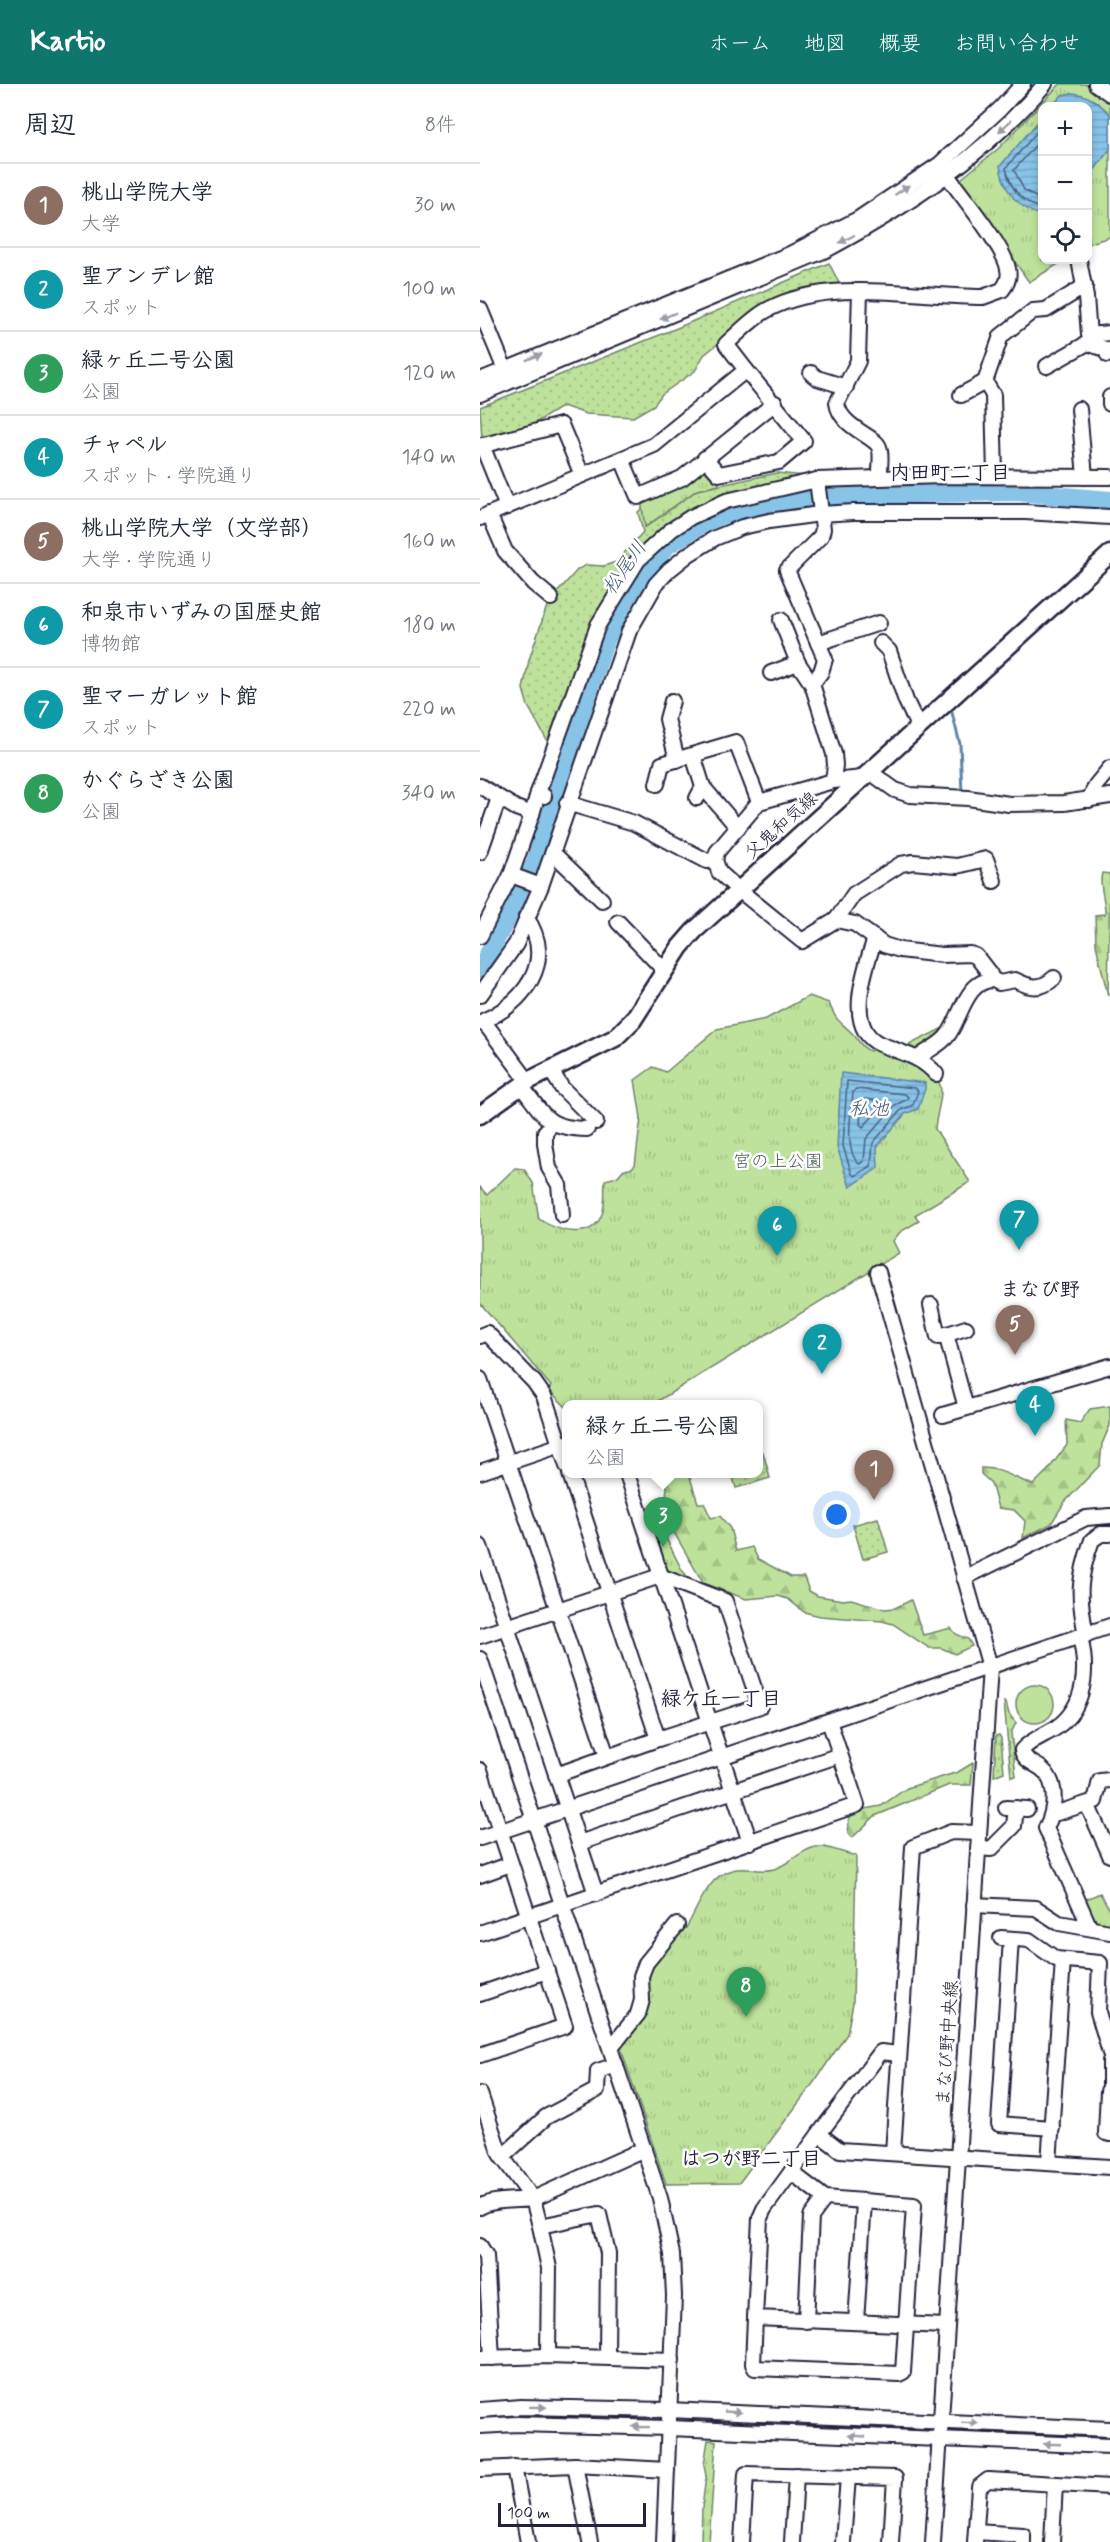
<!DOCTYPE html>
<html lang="ja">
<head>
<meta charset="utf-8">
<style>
  :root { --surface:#fff; --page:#f2f2f3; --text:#1f2937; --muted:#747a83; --line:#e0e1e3; --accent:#0f766e }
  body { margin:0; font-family:Mynerve,"Klee One",sans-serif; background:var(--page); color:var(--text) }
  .controls { position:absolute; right:18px; top:18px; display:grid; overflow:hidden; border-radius:12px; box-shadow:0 3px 9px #0003 }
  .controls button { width:54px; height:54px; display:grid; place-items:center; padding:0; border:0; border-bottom:2px solid var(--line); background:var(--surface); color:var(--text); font:30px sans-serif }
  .scale { position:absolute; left:18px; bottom:15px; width:148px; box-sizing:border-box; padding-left:6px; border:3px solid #22223b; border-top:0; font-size:16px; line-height:21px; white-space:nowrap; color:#22223b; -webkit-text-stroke:4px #fff; paint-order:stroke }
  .you { position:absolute; left:357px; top:1431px; width:21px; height:21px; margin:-15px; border:4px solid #fff; border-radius:50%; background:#1a73e8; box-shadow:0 0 0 9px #1a73e833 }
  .badge { display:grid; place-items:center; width:39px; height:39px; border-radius:50%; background:var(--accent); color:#fff; font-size:20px; font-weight:700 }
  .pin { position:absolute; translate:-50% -50px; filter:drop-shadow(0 2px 3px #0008) }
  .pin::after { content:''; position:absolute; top:32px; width:21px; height:18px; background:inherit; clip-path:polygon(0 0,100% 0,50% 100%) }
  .popup { position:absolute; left:82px; top:1316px; width:201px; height:78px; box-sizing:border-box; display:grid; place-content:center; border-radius:12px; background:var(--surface); filter:drop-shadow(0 2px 4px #0005); font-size:20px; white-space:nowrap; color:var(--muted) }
  .popup b { font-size:22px; color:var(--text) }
  .popup::after { content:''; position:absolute; left:50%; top:100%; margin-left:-12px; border:12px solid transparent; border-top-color:var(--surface) }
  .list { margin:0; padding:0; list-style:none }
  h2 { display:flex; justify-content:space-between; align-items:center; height:78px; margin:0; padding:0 24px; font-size:26px }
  h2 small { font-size:20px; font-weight:400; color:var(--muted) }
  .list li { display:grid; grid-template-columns:39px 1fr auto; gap:18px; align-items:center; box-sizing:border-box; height:84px; padding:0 24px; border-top:2px solid var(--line) }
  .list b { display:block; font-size:22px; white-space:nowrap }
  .list p { margin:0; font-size:20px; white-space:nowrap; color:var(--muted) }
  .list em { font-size:20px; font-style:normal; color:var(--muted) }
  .icon { flex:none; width:33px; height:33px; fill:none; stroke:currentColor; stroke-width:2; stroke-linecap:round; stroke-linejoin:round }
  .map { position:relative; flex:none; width:630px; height:2458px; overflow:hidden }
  header { display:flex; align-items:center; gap:36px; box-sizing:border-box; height:84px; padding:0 30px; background:var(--accent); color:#fff }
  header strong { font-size:28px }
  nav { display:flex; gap:33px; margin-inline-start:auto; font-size:21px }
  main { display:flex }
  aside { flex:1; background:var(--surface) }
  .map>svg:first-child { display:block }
  .grass { fill:url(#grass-dots); stroke:#70826b; stroke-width:1.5 }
  .forest { fill:url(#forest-firs); stroke:#70826b; stroke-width:1.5 }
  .park { fill:url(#park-tufts); stroke:#70826b; stroke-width:1.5 }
  .garden { fill:#bee29b; stroke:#70826b; stroke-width:1.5 }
  .water { fill:url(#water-rules); stroke:#5f83a3; stroke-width:1.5 }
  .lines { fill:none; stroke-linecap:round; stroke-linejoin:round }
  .shore { stroke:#4b6280; stroke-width:1.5 }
  .stream { stroke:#5f83a3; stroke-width:3 }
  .river { stroke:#88c3e8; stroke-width:18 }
  .minor-casing { stroke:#22223b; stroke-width:18 }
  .major-casing { stroke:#22223b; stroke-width:21 }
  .minor { stroke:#fff; stroke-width:14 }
  .major { stroke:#fff; stroke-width:16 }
  .oneway { fill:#9c9ca7 }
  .labels { text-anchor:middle; stroke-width:5; stroke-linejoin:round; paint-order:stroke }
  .street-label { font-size:18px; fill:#22223b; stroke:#fff }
  .park-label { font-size:18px; fill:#515c58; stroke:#fff }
  .neighbourhood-label { font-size:20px; font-weight:bold; fill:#22223b; stroke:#fff }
  .water-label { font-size:20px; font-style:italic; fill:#465a78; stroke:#fff }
</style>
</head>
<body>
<header>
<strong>Kartio</strong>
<nav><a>ホーム</a><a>地図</a><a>概要</a><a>お問い合わせ</a></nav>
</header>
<main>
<aside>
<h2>周辺<small>8件</small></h2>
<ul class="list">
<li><span class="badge" style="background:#8d6e63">1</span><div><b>桃山学院大学</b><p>大学</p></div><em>30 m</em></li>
<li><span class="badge" style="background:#0f9aa8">2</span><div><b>聖アンデレ館</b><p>スポット</p></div><em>100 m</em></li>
<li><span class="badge" style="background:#2e9e5b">3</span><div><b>緑ヶ丘二号公園</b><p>公園</p></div><em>120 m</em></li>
<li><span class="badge" style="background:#0f9aa8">4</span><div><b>チャペル</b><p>スポット · 学院通り</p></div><em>140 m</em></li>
<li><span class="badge" style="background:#8d6e63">5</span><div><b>桃山学院大学（文学部）</b><p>大学 · 学院通り</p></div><em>160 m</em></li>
<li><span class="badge" style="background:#0f9aa8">6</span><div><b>和泉市いずみの国歴史館</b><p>博物館</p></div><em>180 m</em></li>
<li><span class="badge" style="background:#0f9aa8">7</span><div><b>聖マーガレット館</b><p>スポット</p></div><em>220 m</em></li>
<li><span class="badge" style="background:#2e9e5b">8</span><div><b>かぐらざき公園</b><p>公園</p></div><em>340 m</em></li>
</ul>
</aside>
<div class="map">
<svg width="630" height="2458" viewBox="0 0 630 2458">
  <defs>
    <pattern id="grass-dots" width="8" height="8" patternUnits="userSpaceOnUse" patternTransform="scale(1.5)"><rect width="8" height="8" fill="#bee29b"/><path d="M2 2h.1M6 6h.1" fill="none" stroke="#a3c286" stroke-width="1.8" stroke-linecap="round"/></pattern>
    <pattern id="forest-firs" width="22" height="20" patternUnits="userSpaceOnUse" patternTransform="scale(1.5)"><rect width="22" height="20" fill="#bee29b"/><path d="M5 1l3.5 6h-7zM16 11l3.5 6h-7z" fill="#a3c286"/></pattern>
    <pattern id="park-tufts" width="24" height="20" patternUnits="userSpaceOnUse" patternTransform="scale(1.5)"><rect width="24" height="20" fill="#bee29b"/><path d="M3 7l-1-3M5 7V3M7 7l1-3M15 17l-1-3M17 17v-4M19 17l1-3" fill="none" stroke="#a3c286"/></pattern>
    <pattern id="water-rules" width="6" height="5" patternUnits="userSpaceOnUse" patternTransform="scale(1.5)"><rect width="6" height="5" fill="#88c3e8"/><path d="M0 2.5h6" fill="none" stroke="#75a7c8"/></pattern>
  </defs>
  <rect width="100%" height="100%" fill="#fff"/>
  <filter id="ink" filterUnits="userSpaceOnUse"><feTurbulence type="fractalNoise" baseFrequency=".0167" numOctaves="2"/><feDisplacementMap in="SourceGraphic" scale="12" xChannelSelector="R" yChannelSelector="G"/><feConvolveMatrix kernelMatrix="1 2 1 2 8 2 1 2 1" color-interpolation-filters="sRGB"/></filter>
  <g filter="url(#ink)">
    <g class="grass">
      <path d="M349 179 361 203 286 221 224 271 215 287 182 310 174 321 153 333 106 330 83 322 42 347 2 356 0 323 197 244Z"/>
      <path d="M297 389 334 393 268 408 159 470 69 660 48 622 43 605 49 576 68 519 98 485 107 481 124 482 136 478 163 448 158 428 163 424 166 443 217 406Z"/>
      <path d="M283 1368 290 1394 256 1404 252 1390H279V1369Z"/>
      <path d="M398 1434 408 1468 383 1475 373 1441Z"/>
      <path d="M524 1618 526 1619 529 1630 536 1639 531 1649 536 1692 531 1693Z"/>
      <path d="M519 1651 521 1654 524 1688 514 1692 516 1652Z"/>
    </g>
    <g class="forest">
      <path d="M622 789 630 790 628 912 616 861 615 831 625 830C626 816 618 802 622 789Z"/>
      <path d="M630 1322V1341L622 1360 620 1381 584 1419 571 1440 543 1454 545 1437 534 1426 518 1424 511 1399 501 1390V1384C519 1383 536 1395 553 1401L568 1386 587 1361 586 1336 600 1339 610 1325Z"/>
      <path d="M180 1390H209L218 1419H224L231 1434 240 1432 250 1444 256 1467 272 1463 278 1475 311 1493H324L329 1507 338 1512 363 1516 371 1515 405 1525 415 1524 431 1516 443 1551 471 1544 476 1550 488 1555 492 1562 475 1570 461 1564H449L413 1540 402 1537 340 1532 324 1528 308 1515 298 1512 266 1515 223 1499 184 1431 187 1403Z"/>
      <path d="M493 1679 491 1701H469L395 1732 372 1754 368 1750 369 1735 374 1727 401 1722 427 1704 478 1688Z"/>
    </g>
    <g class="park">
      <path d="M580 0H607L630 16V153L608 160V22H562V176H585L549 198 482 102V94L519 64Z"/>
      <path d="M225 382 238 395 239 401 217 406 165 443 161 416Z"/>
      <path d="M329 912 349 919C357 939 359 936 373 950 379 956 381 964 390 967L398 963C417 972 460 980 461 1007 461 1019 456 1032 455 1045L490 1098 435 1131 439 1137 420 1148 413 1157 419 1169 173 1320H87V1324L69 1306 71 1302 0 1219V1103L7 1111 35 1084 44 1085 53 1099 59 1135C77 1147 112 1158 122 1130 126 1121 124 1106 125 1096L137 1093 143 1086 150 1085 155 1081 161 1034 155 996 173 983 186 988 237 945 286 935Z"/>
      <path d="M469 941 467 947 437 970 421 965Z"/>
      <path d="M177 1436 202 1486 211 1497 187 1489 168 1439Z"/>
      <path d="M335 1763H345L376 1772 373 1919 367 1950 337 1994 259 2099 186 2100 139 1959 154 1940 165 1892 196 1847 206 1844C217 1826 228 1791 252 1786 266 1782 280 1789 294 1785 310 1780 319 1767 335 1763Z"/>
      <path d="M620 1809 630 1826V1843L614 1841 602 1817Z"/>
      <path d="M228 2356 236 2357 229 2458H221L222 2424 226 2392 224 2381Z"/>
    </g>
    <circle class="garden" cx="555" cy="1620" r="19"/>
    <g class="water">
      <path d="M592 9C608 10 619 19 630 30V65L610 92V112L608 116V22H572L582 11Z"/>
      <path d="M562 33V132C538 124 524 108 520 82Z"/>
      <path d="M361 989 445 999V1005L438 1025 425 1030 397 1063 398 1084 370 1103 357 1063Z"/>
    </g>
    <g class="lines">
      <g class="shore">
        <path d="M562 42 526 84C530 105 543 119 562 125"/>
        <path d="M562 54 534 86 544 106 562 117"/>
        <path d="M367 997 435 1004 438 1007 433 1021 421 1026 393 1059 391 1082 375 1092 372 1090 363 1062Z"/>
        <path d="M376 1005 425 1010 428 1013 426 1016 415 1021 386 1055 384 1077 379 1080C363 1065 372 1028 373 1008Z"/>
        <path d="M385 1015 401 1017 404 1020 383 1043 380 1040 382 1018Z"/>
      </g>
      <path class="stream" d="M470 621 480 660 482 709"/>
      <path class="river" d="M0 885 43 806 56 776 66 738 125 558 145 517 163 490 188 461 224 439 251 428 280 421 321 415 371 411 537 408 630 416"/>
      <defs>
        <g id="minor">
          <path d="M616 0 630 10"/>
          <path d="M599 176 606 213 609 251 630 249"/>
          <path d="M380 207 378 277 357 319C360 343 395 352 399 363 402 370 400 380 400 387"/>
          <path d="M0 225 28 293"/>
          <path d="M613 251V261L625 265 628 271 630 270"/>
          <path d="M567 282 613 256"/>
          <path d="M331 289 337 294 366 303"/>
          <path d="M0 296 310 170 378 135 460 80 520 25 543 0"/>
          <path d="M505 298 513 311 515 392"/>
          <path d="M0 310 346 166C428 122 505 71 565 0"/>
          <path d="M481 311 505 298 521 252 553 227 566 226 605 202"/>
          <path d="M630 313V320"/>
          <path d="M599 325 605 393"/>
          <path d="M2 361 27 423"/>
          <path d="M0 362 81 341 102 391"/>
          <path d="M225 374 239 390 299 378 324 357 266 286"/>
          <path d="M142 375 158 413 202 394 295 319"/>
          <path d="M337 396 343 445 341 452 307 486 345 575 341 588 332 600 354 670 355 681 353 697"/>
          <path d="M9 430 25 467 53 499 71 514"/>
          <path d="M0 434 174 361 266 286 246 260C259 249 273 233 289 225 351 193 435 213 503 213L522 206C527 200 530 193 528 185 525 164 481 111 467 91"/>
          <path d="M301 536 318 579 332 600"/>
          <path d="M338 559 399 539"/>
          <path d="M401 559 409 567 426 617 438 642"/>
          <path d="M291 589 318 579"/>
          <path d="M192 617 187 635 197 676"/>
          <path d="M213 671 223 703 217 714"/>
          <path d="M390 688 415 706 430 711 488 714 529 720 584 719 630 712"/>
          <path d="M177 700 182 680 256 658 279 718"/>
          <path d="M0 702 36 724 52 730 58 709 64 712"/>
          <path d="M223 703 258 744"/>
          <path d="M58 709 118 541 158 476 191 446 211 433 246 417 337 396 462 392 630 393"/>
          <path d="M609 716 616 701 630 684"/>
          <path d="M87 719 154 739 227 777 235 776 239 788 259 806 322 857 356 836 375 840 404 861 420 866 462 871 490 870 496 872 510 890V896"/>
          <path d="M0 768 19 714"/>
          <path d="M73 769 122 816"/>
          <path d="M235 776 237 768 279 718 353 697 383 694"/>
          <path d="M31 791 61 802"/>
          <path d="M356 836 374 810 421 780 433 778 477 782 506 775 514 797"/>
          <path d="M138 838 185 887"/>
          <path d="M0 852 31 791 52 730"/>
          <path d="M395 854C386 882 363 944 400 960 421 969 441 972 456 990"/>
          <path d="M0 911 36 860 61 802 149 547 176 500 189 486 209 470 235 454 262 443 289 437 340 430 374 428H545L630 433"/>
          <path d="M0 938 7 942 48 997"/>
          <path d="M1 938C44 919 77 878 46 833"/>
          <path d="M438 974C447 966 461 961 468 951 481 934 486 895 514 896L519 899 535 896C550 904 561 906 574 894"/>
          <path d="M70 985 82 1004 116 1038"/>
          <path d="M41 1002C66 1033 65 1044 107 1045"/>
          <path d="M72 1040 65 1048V1060L69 1084 79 1101 82 1131"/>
          <path d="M398 1188 510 1583 453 2458"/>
          <path d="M451 1221 458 1253 486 1244"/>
          <path d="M466 1250 486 1324"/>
          <path d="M0 1252 7 1249 54 1298 64 1312 87 1382"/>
          <path d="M0 1295 127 1672"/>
          <path d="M463 1331 630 1282"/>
          <path d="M0 1388 87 1359"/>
          <path d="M147 1390 270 1758"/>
          <path d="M0 1462 116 1810"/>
          <path d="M484 1494 606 1434 630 1432"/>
          <path d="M606 1551C598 1511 598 1495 612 1456L621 1450H630"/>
          <path d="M0 1552 180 1492 245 1517 280 1622 178 1655 90 1390"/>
          <path d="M600 1553C608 1585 606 1622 577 1643 566 1651 551 1655 542 1666 544 1677 554 1679 562 1685 579 1700 575 1726 566 1744L610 1844"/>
          <path d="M0 1575 54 1736 630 1542"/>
          <path d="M0 1686 85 1942 0 1971"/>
          <path d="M76 1691 178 1655"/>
          <path d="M607 1720 630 1771"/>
          <path d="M526 1724 547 1725"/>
          <path d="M573 1728 577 1729 615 1717 620 1697 630 1696"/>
          <path d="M0 1754 54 1736 180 2114 192 2170 194 2212 184 2458"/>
          <path d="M99 1759 360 1671"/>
          <path d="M498 1764 511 1765 534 1742 536 1724"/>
          <path d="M0 1791 31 1780"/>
          <path d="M494 1821 556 1824 579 1839 630 1848"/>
          <path d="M0 1849 377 1721 349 1637"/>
          <path d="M521 1854 549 1856 576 1875 620 1879 618 1928 630 1969"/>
          <path d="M531 1855 519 2040 572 2044"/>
          <path d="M0 1910 67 1887"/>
          <path d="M131 1964 158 1930 162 1916 161 1892 166 1879 197 1841"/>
          <path d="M419 1970 401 1968 339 2050 360 2066 630 2083"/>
          <path d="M630 1977V2007"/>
          <path d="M628 2007 626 2049 630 2050"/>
          <path d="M0 2010 20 2070 53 2115 60 2142 69 2184 68 2272"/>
          <path d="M339 2050 284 2125 280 2134 275 2234 466 2242"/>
          <path d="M413 2069 433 1763 471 1748 499 1749"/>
          <path d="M22 2073 66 2033 117 2006 118 1987 136 1981"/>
          <path d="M569 2079 583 1876"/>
          <path d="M0 2123C12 2115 37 2117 53 2115L164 2065"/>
          <path d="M60 2142 119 2130 128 2169 127 2273"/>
          <path d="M0 2162 6 2172 12 2274"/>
          <path d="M275 2234 273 2280 275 2284 419 2290 423 2288 434 2121 345 2114 311 2088"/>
          <path d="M326 2237 331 2133 345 2114"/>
          <path d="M376 2238 384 2118"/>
          <path d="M0 2274 68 2272 192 2276"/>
          <path d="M0 2326 40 2323 188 2326 630 2345"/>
          <path d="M0 2342 37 2340 189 2344 630 2362"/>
          <path d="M95 2381 110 2458"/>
          <path d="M34 2383 48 2458"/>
          <path d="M0 2385 95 2381 187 2386"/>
          <path d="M496 2448 543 2451V2458"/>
          <path d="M262 2458 266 2390 415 2394 411 2458"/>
          <path d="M312 2458 316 2391"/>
          <path d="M363 2458 368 2393"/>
          <path d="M495 2458 499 2403 508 2396 630 2403"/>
          <path d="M572 2458 575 2400"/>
        </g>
        <path id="major" d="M0 1031 48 997 135 954 153 936 200 863 214 847 630 470"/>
      </defs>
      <use href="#minor" class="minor-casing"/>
      <use href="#major" class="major-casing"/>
      <use href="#minor" class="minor"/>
      <use href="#major" class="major"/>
    </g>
    <defs><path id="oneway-solid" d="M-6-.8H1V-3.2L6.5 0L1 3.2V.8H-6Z" transform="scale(1.5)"/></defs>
    <g class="oneway">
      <use href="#oneway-solid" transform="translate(525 42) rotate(137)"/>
      <use href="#oneway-solid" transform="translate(422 106) rotate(-34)"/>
      <use href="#oneway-solid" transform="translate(367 155) rotate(152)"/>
      <use href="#oneway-solid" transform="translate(188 232) rotate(157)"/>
      <use href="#oneway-solid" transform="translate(54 273) rotate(-22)"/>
      <use href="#oneway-solid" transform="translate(58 2323) rotate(1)"/>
      <use href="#oneway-solid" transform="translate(253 2328) rotate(3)"/>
      <use href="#oneway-solid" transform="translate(490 2339) rotate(2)"/>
      <use href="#oneway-solid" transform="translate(161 2343) rotate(-179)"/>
      <use href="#oneway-solid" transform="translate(377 2352) rotate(-177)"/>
      <use href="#oneway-solid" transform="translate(572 2360) rotate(-178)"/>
    </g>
  </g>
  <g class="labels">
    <g class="street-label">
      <text transform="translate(301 741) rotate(-42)" y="6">父鬼和気線</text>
      <text transform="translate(467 1959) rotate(-86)" y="6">まなび野中央線</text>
    </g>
    <g class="park-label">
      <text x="298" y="1083">宮の上公園</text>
    </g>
    <g class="neighbourhood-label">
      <text x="470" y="395">内田町二丁目</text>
      <text x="560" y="1212">まなび野</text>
      <text x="241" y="1621">緑ケ丘一丁目</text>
      <text x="271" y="2081">はつが野二丁目</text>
    </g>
    <g class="water-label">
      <text transform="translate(144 483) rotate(-55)" y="7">松尾川</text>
      <text x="389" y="1031">私池</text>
    </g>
  </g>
</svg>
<div class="controls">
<button>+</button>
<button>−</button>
<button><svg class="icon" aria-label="locate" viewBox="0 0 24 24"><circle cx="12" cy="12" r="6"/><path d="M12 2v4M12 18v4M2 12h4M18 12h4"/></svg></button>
</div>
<div class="scale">100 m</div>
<div class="you"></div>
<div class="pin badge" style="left:394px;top:1416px;background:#8d6e63">1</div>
<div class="pin badge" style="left:342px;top:1290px;background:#0f9aa8">2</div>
<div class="pin badge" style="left:183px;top:1463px;background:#2e9e5b">3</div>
<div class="popup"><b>緑ヶ丘二号公園</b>公園</div>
<div class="pin badge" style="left:555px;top:1352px;background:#0f9aa8">4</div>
<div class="pin badge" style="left:535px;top:1271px;background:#8d6e63">5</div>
<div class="pin badge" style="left:297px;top:1172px;background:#0f9aa8">6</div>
<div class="pin badge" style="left:539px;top:1166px;background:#0f9aa8">7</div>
<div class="pin badge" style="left:266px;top:1933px;background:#2e9e5b">8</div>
</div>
</main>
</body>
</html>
